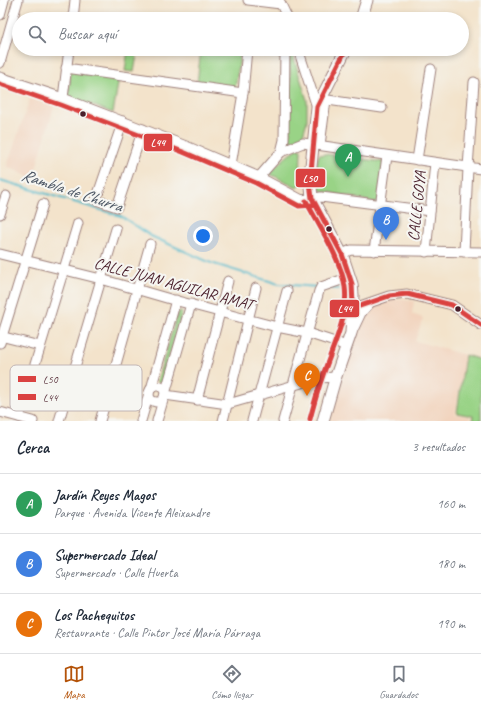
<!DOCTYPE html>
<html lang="es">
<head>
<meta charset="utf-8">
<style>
  :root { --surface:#fff; --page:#f2f2f3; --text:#1f2937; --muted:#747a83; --line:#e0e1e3; --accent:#b45309 }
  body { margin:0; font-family:Caveat,sans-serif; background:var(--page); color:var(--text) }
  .you { position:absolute; left:203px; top:236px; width:14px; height:14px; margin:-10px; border:3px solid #fff; border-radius:50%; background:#1a73e8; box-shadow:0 0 0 6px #1a73e833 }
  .badge { display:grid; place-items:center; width:26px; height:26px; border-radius:50%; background:var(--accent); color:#fff; font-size:13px; font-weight:700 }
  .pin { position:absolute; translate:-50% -33px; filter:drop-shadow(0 1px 2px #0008) }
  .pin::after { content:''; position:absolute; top:21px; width:14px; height:12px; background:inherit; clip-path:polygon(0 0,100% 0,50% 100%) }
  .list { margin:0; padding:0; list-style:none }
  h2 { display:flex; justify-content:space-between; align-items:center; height:52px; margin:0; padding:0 16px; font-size:17px }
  h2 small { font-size:13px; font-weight:400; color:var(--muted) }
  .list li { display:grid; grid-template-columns:26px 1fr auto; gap:12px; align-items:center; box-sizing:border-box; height:60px; padding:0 16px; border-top:1px solid var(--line) }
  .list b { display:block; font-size:15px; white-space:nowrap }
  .list p { margin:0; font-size:13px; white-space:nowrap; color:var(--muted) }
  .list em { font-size:13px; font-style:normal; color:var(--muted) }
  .icon { flex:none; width:22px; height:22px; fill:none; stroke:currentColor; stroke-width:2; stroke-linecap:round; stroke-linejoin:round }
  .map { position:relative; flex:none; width:481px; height:421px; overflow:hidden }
  .search { position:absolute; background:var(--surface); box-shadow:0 2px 6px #0003; left:12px; right:12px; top:12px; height:44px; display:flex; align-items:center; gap:10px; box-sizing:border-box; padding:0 14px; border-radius:22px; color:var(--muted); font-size:15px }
  .sheet { height:232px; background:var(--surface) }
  nav { display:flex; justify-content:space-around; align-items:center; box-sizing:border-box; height:56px; border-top:1px solid var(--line); background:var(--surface); font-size:11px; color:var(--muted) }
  nav a { display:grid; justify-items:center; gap:2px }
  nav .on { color:var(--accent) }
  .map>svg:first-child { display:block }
  .built { fill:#f2d4be }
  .green { fill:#99d386; stroke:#727958 }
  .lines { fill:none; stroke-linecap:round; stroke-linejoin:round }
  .stream { stroke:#4eb9cb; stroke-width:2 }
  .minor-casing { stroke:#9e817b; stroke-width:11 }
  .major-casing { stroke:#9e817b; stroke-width:13 }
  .minor { stroke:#fff; stroke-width:9 }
  .major { stroke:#fff; stroke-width:11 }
  .bus-1-casing { stroke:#f6f6f2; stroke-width:8 }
  .bus-2-casing { stroke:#f6f6f2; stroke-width:8 }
  .bus-1 { stroke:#da4241; stroke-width:5 }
  .bus-2 { stroke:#da4241; stroke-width:5 }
  .bus-dot { fill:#4a1f2b; stroke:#f6f6f2; stroke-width:1.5 }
  .labels { text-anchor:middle; stroke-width:4; stroke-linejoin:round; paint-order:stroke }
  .street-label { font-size:16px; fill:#4a1f2b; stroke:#f6f6f2 }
  .water-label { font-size:17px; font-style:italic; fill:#4b5563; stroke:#f6f6f2 }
  .key { fill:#f6f6f2; stroke:#c2b6b6; stroke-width:1 }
  .key-label { font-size:11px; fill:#4a1f2b }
  .line-badge { stroke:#f6f6f2; stroke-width:1.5 }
  .badge-label { font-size:11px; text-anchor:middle; font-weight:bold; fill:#fff }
</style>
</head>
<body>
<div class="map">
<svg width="481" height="421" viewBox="0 0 481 421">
  <rect width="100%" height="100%" fill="#f6f6f2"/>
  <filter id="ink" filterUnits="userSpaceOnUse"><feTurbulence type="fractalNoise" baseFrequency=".025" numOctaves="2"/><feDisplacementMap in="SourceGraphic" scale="8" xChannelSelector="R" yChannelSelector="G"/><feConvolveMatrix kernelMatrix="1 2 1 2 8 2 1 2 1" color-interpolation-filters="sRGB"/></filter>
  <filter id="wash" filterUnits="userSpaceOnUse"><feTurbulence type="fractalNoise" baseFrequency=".012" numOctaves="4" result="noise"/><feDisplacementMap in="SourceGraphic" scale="16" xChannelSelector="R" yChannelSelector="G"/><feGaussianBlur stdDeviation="0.9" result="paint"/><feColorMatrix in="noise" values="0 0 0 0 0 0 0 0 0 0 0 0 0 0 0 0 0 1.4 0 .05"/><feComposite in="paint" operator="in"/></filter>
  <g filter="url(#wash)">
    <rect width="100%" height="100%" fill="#f3e3cb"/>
    <g class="built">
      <path d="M30 99 54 106 33 179 7 166Z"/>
      <path d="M392 299 414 301 412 314 423 318 415 341 465 355 455 414 470 417 469 421H330L361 317 376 301Z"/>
    </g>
    <g class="green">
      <path d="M128 49H138L134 72 125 71Z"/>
      <path d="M201 49H229L241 51 235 89 197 83Z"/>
      <path d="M288 49H291L307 100V121L303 135 290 142V71Z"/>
      <path d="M71 71 119 78 113 113 68 96Z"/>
      <path d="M297 149H300L301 151 300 184 297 187 270 174C278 164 286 156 297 149Z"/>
      <path d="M324 154 383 162 378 203 314 189 316 165 319 155Z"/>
      <path d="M178 312H181L182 313 162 381 159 383 157 381Z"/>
      <path d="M465 355 481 360V421H472L473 416 457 413Z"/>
    </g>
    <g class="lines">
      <g class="stream">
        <path d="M0 180 121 216 151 236 211 263 279 284 318 287"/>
        <path d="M329 288 339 289"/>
      </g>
    </g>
  </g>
  <g filter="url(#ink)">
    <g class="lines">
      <defs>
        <g id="minor">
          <path d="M248 0 281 4"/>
          <path d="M279 0 288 19"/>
          <path d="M0 15 4 0"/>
          <path d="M73 19 75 0"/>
          <path d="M265 49 285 52"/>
          <path d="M298 49 317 107"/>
          <path d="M0 63 18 0"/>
          <path d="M66 68 243 93"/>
          <path d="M0 77 63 98 186 146 259 177 302 200 321 197 430 211"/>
          <path d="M63 98 69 49"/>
          <path d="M321 99 382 108"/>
          <path d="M123 121 96 200 117 207 143 129"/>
          <path d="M320 145 326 100"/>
          <path d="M281 152 284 140 285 49"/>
          <path d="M417 160 431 69"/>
          <path d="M231 165 243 93 247 49"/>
          <path d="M259 177 281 152 303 143 481 169"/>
          <path d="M0 214 6 196"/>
          <path d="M374 251 387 156"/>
          <path d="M426 252 435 163"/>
          <path d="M464 252 468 168 474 82"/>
          <path d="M0 254 101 279 170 299 277 327 307 333 341 344"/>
          <path d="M342 254 351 250 481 252"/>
          <path d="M353 305 360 306 389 296 407 294 452 305 481 325"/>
          <path d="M352 332 361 313 369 304"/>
          <path d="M0 336 40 346"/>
          <path d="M0 343 43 204"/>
          <circle cx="157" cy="394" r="8"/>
          <path d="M151 389 176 300"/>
          <path d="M165 394 191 304"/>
          <path d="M165 395 228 404 319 378 336 377"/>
          <path d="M197 400 228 281"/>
          <path d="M0 412 33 421"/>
          <path d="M19 417 78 223"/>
          <path d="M59 421 116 229"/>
          <path d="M100 421 150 244"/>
          <path d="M141 421 149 393"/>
          <path d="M157 421 164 397"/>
          <path d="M223 421 256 288"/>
          <path d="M252 421 287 291"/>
          <path d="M283 421 319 291 321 287 350 277"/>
        </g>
        <g id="major">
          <path d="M361 19 367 0"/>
          <path d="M323 421 335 379 351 333 353 295 352 284 342 254 312 198 310 176 317 107 346 49"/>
        </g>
      </defs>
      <use href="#minor" class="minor-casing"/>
      <use href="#major" class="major-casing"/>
      <use href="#minor" class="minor"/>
      <use href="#major" class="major"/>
      <defs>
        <g id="bus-1">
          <path d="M346 49 317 107 310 183 312 198 342 254 352 284 353 305"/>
          <path d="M353 305 360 306 389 296 407 294 452 305 481 325"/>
        </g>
        <g id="bus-2">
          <path d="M0 84 61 105 183 152 256 183 299 206 313 205"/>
          <path d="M306 201C319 226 341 259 345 287 349 316 332 348 323 375 318 389 314 404 310 419"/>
        </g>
      </defs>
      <use href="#bus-1" class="bus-1-casing"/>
      <use href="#bus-2" class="bus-2-casing"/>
      <use href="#bus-1" class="bus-1"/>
      <use href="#bus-2" class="bus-2"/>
    </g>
  </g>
  <g class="bus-dot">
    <circle cx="83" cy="114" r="3.5"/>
    <circle cx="329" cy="229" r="3.5"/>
    <circle cx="458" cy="309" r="3.5"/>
  </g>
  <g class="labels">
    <g class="street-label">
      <text transform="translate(416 206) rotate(-84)" y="6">CALLE GOYA</text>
      <text transform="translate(174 283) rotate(15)" y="6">CALLE JUAN AGUILAR AMAT</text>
    </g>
    <g class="water-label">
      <text transform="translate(72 190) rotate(18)" y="6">Rambla de Churra</text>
    </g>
  </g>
  <rect x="10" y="365" width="132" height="46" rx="6" class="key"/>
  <rect x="18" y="376" width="18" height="6" fill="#da4241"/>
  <rect x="18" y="394" width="18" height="6" fill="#da4241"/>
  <g class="key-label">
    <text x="43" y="383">L50</text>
    <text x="43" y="401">L44</text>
  </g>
  <g class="line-badge">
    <rect x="143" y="133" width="30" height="19" rx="4" fill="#da4241"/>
    <rect x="295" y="168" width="31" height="20" rx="4" fill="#da4241"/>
    <rect x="329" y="299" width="31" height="19" rx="4" fill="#da4241"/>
  </g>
  <g class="badge-label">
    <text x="158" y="146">L44</text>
    <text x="310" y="182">L50</text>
    <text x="345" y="312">L44</text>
  </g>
</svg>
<div class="you"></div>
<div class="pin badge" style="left:348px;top:177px;background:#2e9e5b">A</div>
<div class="pin badge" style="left:386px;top:240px;background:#3f7fe0">B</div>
<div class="pin badge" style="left:307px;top:396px;background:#e8710a">C</div>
<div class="search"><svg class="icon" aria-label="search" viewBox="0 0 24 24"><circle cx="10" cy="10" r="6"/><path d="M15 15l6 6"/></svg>Buscar aquí</div>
</div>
<section class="sheet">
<h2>Cerca<small>3 resultados</small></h2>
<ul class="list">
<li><span class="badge" style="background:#2e9e5b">A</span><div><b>Jardín Reyes Magos</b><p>Parque · Avenida Vicente Aleixandre</p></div><em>160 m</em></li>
<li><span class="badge" style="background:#3f7fe0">B</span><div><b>Supermercado Ideal</b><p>Supermercado · Calle Huerta</p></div><em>180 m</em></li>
<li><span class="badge" style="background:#e8710a">C</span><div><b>Los Pachequitos</b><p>Restaurante · Calle Pintor José María Párraga</p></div><em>190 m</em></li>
</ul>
</section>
<nav>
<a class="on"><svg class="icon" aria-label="map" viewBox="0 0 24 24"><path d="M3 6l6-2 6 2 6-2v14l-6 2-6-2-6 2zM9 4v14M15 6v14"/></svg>Mapa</a>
<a><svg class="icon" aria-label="directions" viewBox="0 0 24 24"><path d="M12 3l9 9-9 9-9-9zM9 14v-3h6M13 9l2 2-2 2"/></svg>Cómo llegar</a>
<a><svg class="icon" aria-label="saved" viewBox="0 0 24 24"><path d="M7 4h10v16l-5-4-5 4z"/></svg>Guardados</a>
</nav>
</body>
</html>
